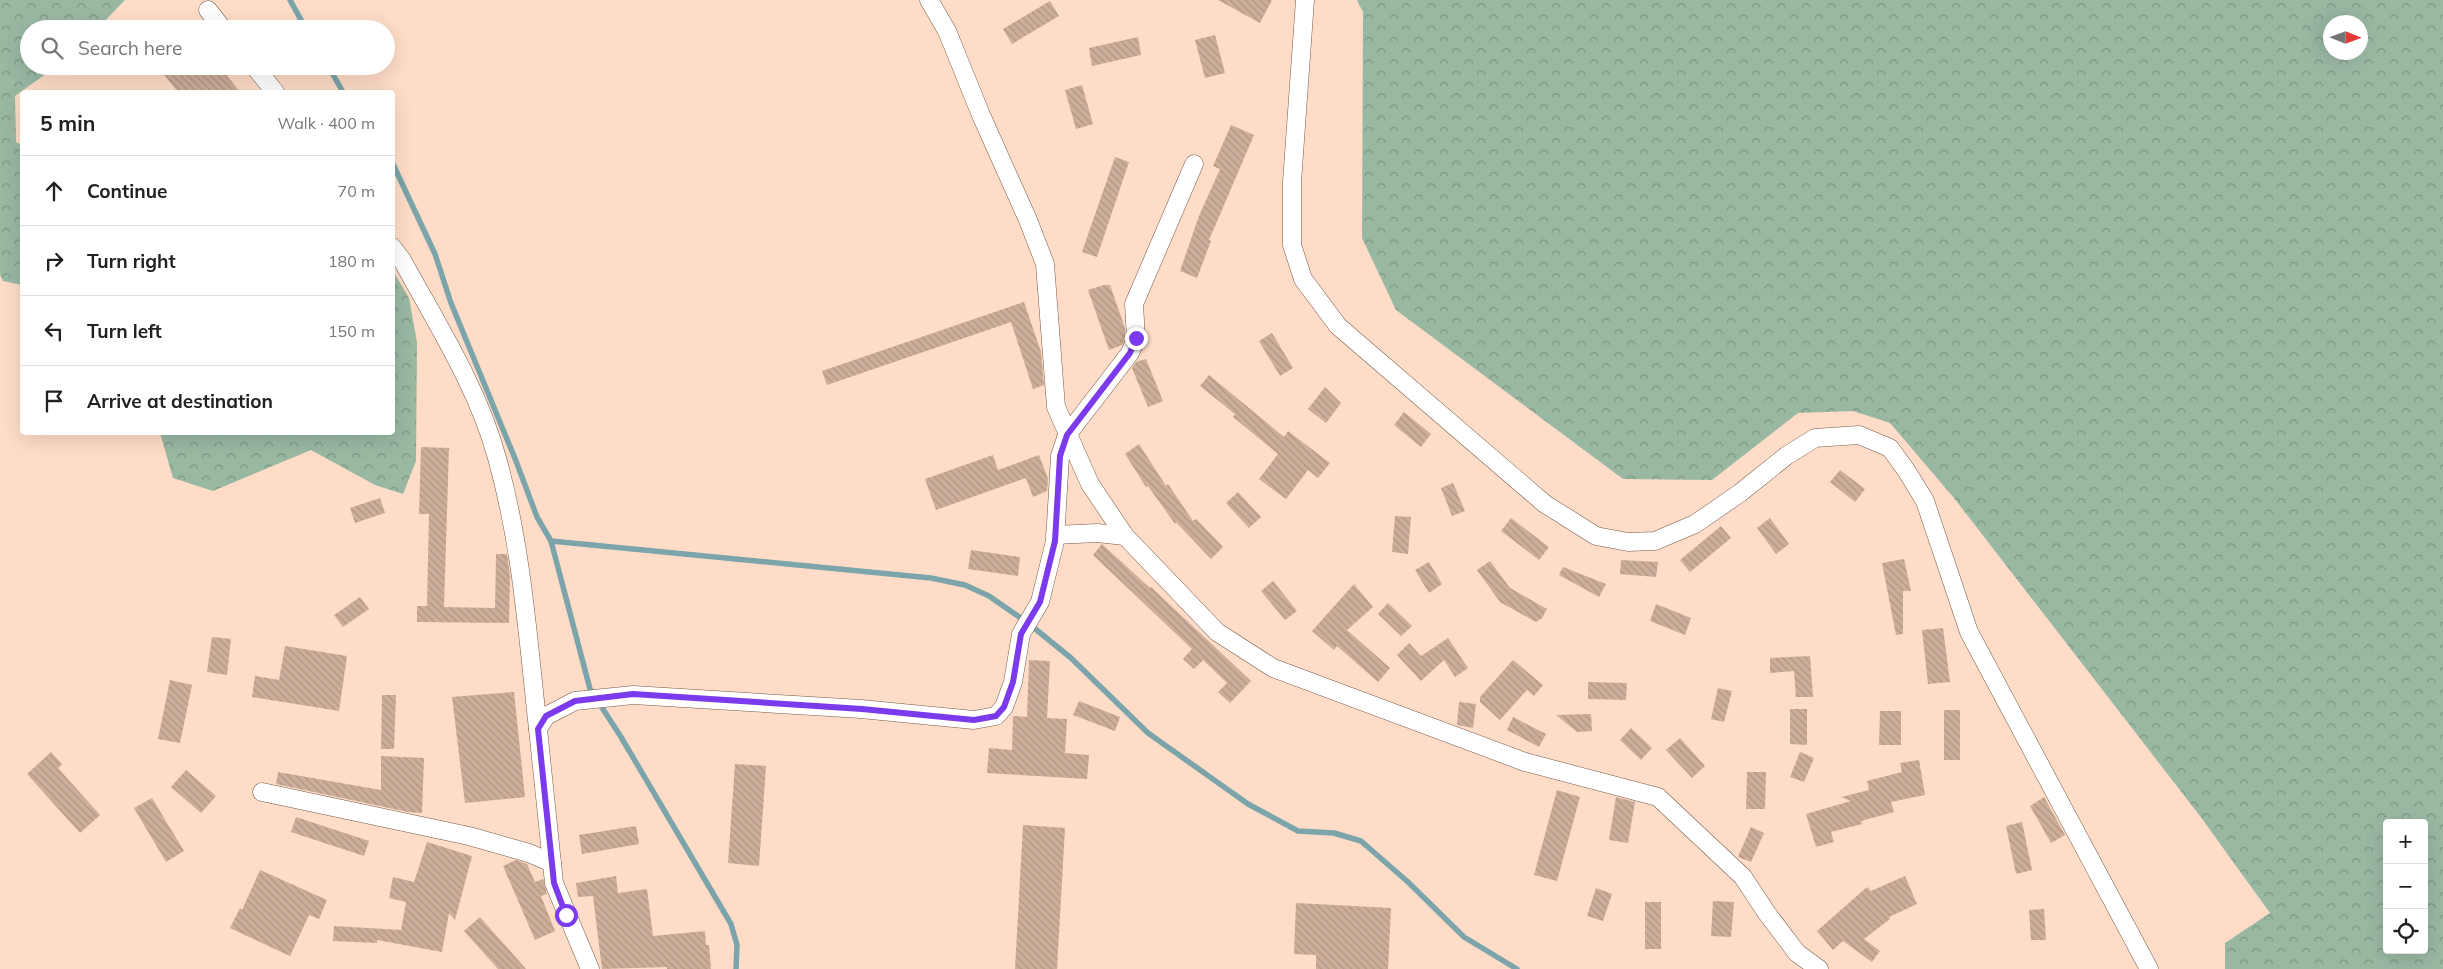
<!DOCTYPE html>
<html lang="en">
<head>
<meta charset="utf-8">
<style>
  :root { --surface:#fff; --page:#f6f6f6; --text:#202124; --muted:#757577; --line:#e0e0e0 }
  body { margin:0; font-family:Mulish,sans-serif; background:var(--page); color:var(--text) }
  .controls { position:absolute; right:15px; bottom:15px; display:grid; overflow:hidden; border-radius:5px; box-shadow:0 5px 20px #0002 }
  .controls button { width:45px; height:45px; display:grid; place-items:center; padding:0; border:0; border-bottom:1px solid var(--line); background:var(--surface); color:var(--text); font:25px sans-serif }
  .compass { position:absolute; left:2323px; top:15px; width:45px; height:45px; border-radius:50%; background:var(--surface); box-shadow:0 5px 20px #0002; rotate:91deg }
  .stop { position:absolute; width:15px; height:15px; margin:-11px; border:4px solid #7c3aed; border-radius:50%; background:#fff }
  .stop.end { background:#7c3aed; border-color:#fff; box-shadow:0 1px 5px #0008 }
  .list { margin:0; padding:0; list-style:none }
  h2 { display:flex; justify-content:space-between; align-items:center; height:65px; margin:0; padding:0 20px; font-size:21px }
  h2 small { font-size:16px; font-weight:400; color:var(--muted) }
  .list li { display:grid; grid-template-columns:32px 1fr auto; gap:15px; align-items:center; box-sizing:border-box; height:70px; padding:0 20px; border-top:1px solid var(--line) }
  .list b { display:block; font-size:19px; white-space:nowrap }
  .list em { font-size:16px; font-style:normal; color:var(--muted) }
  .icon { flex:none; width:28px; height:28px; fill:none; stroke:currentColor; stroke-width:2; stroke-linecap:round; stroke-linejoin:round }
  .map { position:relative; flex:none; width:2443px; height:969px; overflow:hidden }
  .search { position:absolute; background:var(--surface); box-shadow:0 5px 20px #0002; left:20px; top:20px; width:375px; height:55px; display:flex; align-items:center; gap:12px; box-sizing:border-box; padding:0 18px; border-radius:28px; color:var(--muted); font-size:19px }
  .panel { position:absolute; background:var(--surface); box-shadow:0 5px 20px #0002; left:20px; top:90px; width:375px; height:345px; border-radius:5px }
  .map>svg:first-child { display:block }
  .forest { fill:url(#forest-crowns); fill-rule:evenodd }
  .lines { fill:none; stroke-linecap:round; stroke-linejoin:round }
  .stream { stroke:#7ba4ab; stroke-width:5.5 }
  .building { fill:url(#building-back-hatch) }
  .street-casing { stroke:#755947; stroke-width:19 }
  .street { stroke:#fff; stroke-width:18 }
  .route { stroke:#7c3aed; stroke-width:6 }
</style>
</head>
<body>
<div class="map">
<svg width="2443" height="969" viewBox="0 0 2443 969">
  <defs>
    <pattern id="forest-crowns" width="20" height="18" patternUnits="userSpaceOnUse" patternTransform="scale(1.25)"><rect width="20" height="18" fill="#99b8a2"/><path d="M2 6a3 3 0 1 1 6 0M12 15a3 3 0 1 1 6 0" fill="none" stroke="#7d9583"/></pattern>
    <pattern id="building-back-hatch" width="6" height="6" patternUnits="userSpaceOnUse" patternTransform="scale(1.25)"><rect width="6" height="6" fill="#cdae9a"/><path d="M-1 5l2 2M0 0l6 6M5-1l2 2" fill="none" stroke="#b09584"/></pattern>
  </defs>
  <rect width="100%" height="100%" fill="#fedcc7"/>
  <g class="forest">
    <path d="M0 0H125L97 29H29V66H57L15 96 16 142 22 145V285L3 281 0 275Z"/>
    <path d="M1357 0H2443V969H2225V943L2270 913 2200 816 1954 498 1890 423 1853 411 1798 413 1712 480 1623 479 1396 310 1362 238 1363 12ZM2360 22V52H2330V22ZM2387 823H2424V950H2387Z"/>
    <path d="M393 271 409 298 417 342 416 461 403 494 375 485 311 450 213 491 173 478 160 433 392 432Z"/>
  </g>
  <g class="lines">
    <g class="stream">
      <path d="M290 0 306 29"/>
      <path d="M328 66 343 92"/>
      <path d="M392 162 435 254 451 303 516 461 537 517 551 541 931 578 965 585 989 596 1028 623 1071 658 1148 733 1248 804 1298 831 1334 833 1361 841 1408 882 1464 937 1517 969"/>
      <path d="M551 541 590 689 621 737 731 924 737 945 736 969"/>
    </g>
  </g>
  <g class="building">
    <path d="M1218 0H1272L1260 23Z"/>
    <path d="M1050 1 1059 16 1012 44 1003 29Z"/>
    <path d="M1215 35 1225 73 1205 78 1195 40Z"/>
    <path d="M1138 37 1141 55 1092 66 1089 48Z"/>
    <path d="M157 66H219L240 92H178Z"/>
    <path d="M1082 85 1093 124 1076 129 1065 90Z"/>
    <path d="M1231 125 1254 135 1209 240 1211 241 1197 278 1180 271 1199 216 1220 169 1213 166Z"/>
    <path d="M1115 157 1129 162 1097 257 1082 252Z"/>
    <path d="M1104 285H1110L1125 328V336L1122 345 1109 350 1088 290Z"/>
    <path d="M1024 302 1041 352 1044 385 1033 389 1011 322 827 385 822 371Z"/>
    <path d="M1272 333 1293 368 1280 376 1259 341Z"/>
    <path d="M1146 359 1163 401 1148 407 1132 368 1136 362Z"/>
    <path d="M1209 375 1284 437 1288 431 1330 463 1318 478 1308 470 1286 499 1259 479 1278 454 1233 417 1235 414 1200 386Z"/>
    <path d="M1325 387 1341 403 1326 423 1308 409Z"/>
    <path d="M1404 412 1431 434 1421 447 1394 425Z"/>
    <path d="M1139 444 1166 486 1168 484 1193 521 1196 519 1223 547 1211 559 1176 522 1175 524 1148 486 1146 487 1125 454Z"/>
    <path d="M421 447 449 448 444 607 495 608 496 554H507L510 576 509 623 417 622V606H427L429 514H419Z"/>
    <path d="M993 455 998 470 1039 455 1048 479 1047 491 1033 497 1026 478 936 510 925 479Z"/>
    <path d="M1840 470 1865 489 1855 502 1830 482Z"/>
    <path d="M1453 483 1465 511 1452 516 1441 488Z"/>
    <path d="M1238 492 1261 517 1249 528 1226 503Z"/>
    <path d="M380 498 385 513 355 523 350 508Z"/>
    <path d="M1395 516 1411 517 1408 554 1392 552Z"/>
    <path d="M1511 518 1549 547 1539 560 1501 531Z"/>
    <path d="M1770 518 1789 544 1776 554 1757 528Z"/>
    <path d="M1721 526 1731 538 1690 572 1680 560Z"/>
    <path d="M1102 544 1150 588 1151 587 1251 681 1230 703 1218 692 1227 683 1203 660 1194 669 1183 659 1192 649 1093 555Z"/>
    <path d="M971 550 1020 557 1018 576 968 569Z"/>
    <path d="M1904 559 1911 591H1903V634L1896 635 1882 563Z"/>
    <path d="M1621 560 1658 562 1656 577 1620 574Z"/>
    <path d="M1490 561 1510 588 1547 609 1542 618 1536 622 1500 602 1477 570Z"/>
    <path d="M1429 562 1442 584 1429 593 1415 570Z"/>
    <path d="M1563 567 1606 584 1599 597 1559 575Z"/>
    <path d="M1273 581 1297 611 1285 620 1261 591Z"/>
    <path d="M1354 584 1373 607 1347 630 1390 668 1378 682 1337 646 1334 650 1312 631Z"/>
    <path d="M360 597 369 609 343 627 334 615Z"/>
    <path d="M1388 603 1412 626 1401 636 1378 614Z"/>
    <path d="M1656 604 1691 618 1685 635 1650 621Z"/>
    <path d="M1943 628 1950 682 1928 684 1922 630Z"/>
    <path d="M212 637 231 639 227 675 207 672Z"/>
    <path d="M1448 638 1468 668 1455 677 1444 660 1421 681 1397 655 1409 643 1421 656Z"/>
    <path d="M285 646 347 656 339 711 252 697 255 676 279 680Z"/>
    <path d="M1810 656 1813 697H1796L1794 671 1770 673V658Z"/>
    <path d="M1029 660 1050 661 1047 718 1067 719 1065 753 1089 755 1087 779 987 773 989 748 1012 750 1013 716 1027 717Z"/>
    <path d="M1513 660 1543 685 1534 696 1527 690 1500 720 1480 702V697Z"/>
    <path d="M170 680 192 685 180 743 158 739Z"/>
    <path d="M1588 682 1627 683 1626 700 1588 699Z"/>
    <path d="M1718 688 1732 691 1724 722 1711 719Z"/>
    <path d="M514 692 525 797 465 803 452 697Z"/>
    <path d="M382 695H396L394 749H381Z"/>
    <path d="M1079 701 1120 717 1115 731 1073 715Z"/>
    <path d="M1459 702 1476 704 1473 728 1457 725Z"/>
    <path d="M1790 709H1807V745L1790 744Z"/>
    <rect x="1944" y="710" width="16" height="50"/>
    <path d="M1880 711H1901V745H1879Z"/>
    <path d="M1591 714 1592 731 1577 732 1556 715Z"/>
    <path d="M1513 717 1546 734 1539 747 1507 730Z"/>
    <path d="M1631 728 1652 748 1641 760 1620 740Z"/>
    <path d="M1680 738 1705 766 1692 778 1666 750Z"/>
    <path d="M51 752 62 764 58 768 100 815 80 833 27 774Z"/>
    <path d="M1800 752 1814 758 1804 782 1790 777Z"/>
    <path d="M381 756 424 758 422 813 408 812 276 784 278 772 381 790Z"/>
    <path d="M1919 760 1925 795 1891 802 1894 812 1861 821 1862 824 1831 832 1834 842 1816 847 1806 814 1851 801 1841 797 1869 790 1867 781 1902 772 1900 763Z"/>
    <path d="M735 764 766 766 759 866 728 863Z"/>
    <path d="M186 770 216 796 201 813 171 787Z"/>
    <path d="M1747 772H1766L1765 809H1746Z"/>
    <path d="M1557 790 1580 797 1557 881 1534 875Z"/>
    <path d="M1616 797 1635 802 1628 843 1609 840Z"/>
    <path d="M2044 797 2065 835 2051 843 2030 806Z"/>
    <path d="M152 798 184 851 166 862 134 808Z"/>
    <path d="M296 817 369 841 364 856 291 832Z"/>
    <path d="M2022 822 2032 870 2016 874 2006 826Z"/>
    <path d="M1023 825 1065 828 1057 969H1015Z"/>
    <path d="M636 826 639 844 582 854 579 835Z"/>
    <path d="M1751 827 1764 833 1751 862 1738 857Z"/>
    <path d="M427 842 472 856 455 920 449 913 442 952 377 940V943L333 941 334 926 401 930 406 902 389 898 393 877 414 882Z"/>
    <path d="M516 860 527 864 535 882 543 879 547 894 541 896 555 931 535 940 503 866Z"/>
    <path d="M260 870 327 900 319 919 309 915 290 956 230 928 240 908 242 910Z"/>
    <path d="M616 876 618 893 647 889 653 936 705 931 706 945H709L711 969H667V967L602 969 593 896 578 897 576 883Z"/>
    <path d="M1905 876 1917 904 1889 917 1890 919 1864 939 1880 951 1872 962 1843 941 1833 950 1817 931 1867 887 1871 891Z"/>
    <path d="M1596 888 1612 894 1603 921 1587 916Z"/>
    <path d="M1713 901 1734 902 1731 937 1711 936Z"/>
    <rect x="1645" y="902" width="16" height="47"/>
    <path d="M1296 903 1391 908 1388 969H1316V955L1294 954Z"/>
    <path d="M2044 909 2046 940H2031L2029 910Z"/>
    <path d="M480 917 504 944 526 969H498L464 931Z"/>
  </g>
  <g class="lines">
    <defs>
      <g id="street">
        <path d="M929 0 947 31 981 115 1028 220 1045 264 1056 407 1090 484 1125 536 1217 632 1273 668 1525 762 1658 797 1743 877 1766 912 1797 953 1819 969"/>
        <path d="M1305 0 1292 182V245L1303 279 1338 326 1545 504 1596 536 1628 542 1655 541 1695 524 1740 493 1786 456 1815 438 1859 435 1890 448 1906 470 1925 501 1969 632 2149 969"/>
        <path d="M208 10 223 29"/>
        <path d="M254 66 275 92"/>
        <path d="M392 247 402 260C437 324 478 388 497 458 522 547 528 639 538 729"/>
        <path d="M1055 535 1097 533 1125 536"/>
        <path d="M262 792 469 836 529 853 552 863"/>
        <path d="M590 969 554 883 538 729 546 716 575 701 633 695 861 709 974 720 996 716 1004 707 1013 682 1021 634 1040 602 1055 541 1060 456 1067 435 1130 353 1136 338 1134 304 1194 164"/>
      </g>
    </defs>
    <use href="#street" class="street-casing"/>
    <use href="#street" class="street"/>
  </g>
  <g class="lines">
    <path class="route" d="M566 915 554 883 538 729 546 716 575 701 633 694 862 709 974 720 996 716 1004 707 1013 682 1021 634 1040 602 1055 541 1060 456 1067 435 1130 353 1136 338"/>
  </g>
</svg>
<div class="controls">
<button>+</button>
<button>−</button>
<button><svg class="icon" aria-label="locate" viewBox="0 0 24 24"><circle cx="12" cy="12" r="6"/><path d="M12 2v4M12 18v4M2 12h4M18 12h4"/></svg></button>
</div>
<svg class="compass" viewBox="-18 -18 36 36"><path d="M0-13l5 13h-10z" fill="#e53935"/><path d="M0 13l5-13h-10z" fill="#757577"/></svg>
<div class="stop" style="left:566px;top:915px"></div>
<div class="stop end" style="left:1136px;top:338px"></div>
<div class="search"><svg class="icon" aria-label="search" viewBox="0 0 24 24"><circle cx="10" cy="10" r="6"/><path d="M15 15l6 6"/></svg>Search here</div>
<section class="panel">
<h2>5 min<small>Walk · 400 m</small></h2>
<ul class="list">
<li><svg class="icon" aria-label="ahead" viewBox="0 0 24 24"><path d="M12 20V5M6 11l6-6 6 6"/></svg><div><b>Continue</b></div><em>70 m</em></li>
<li><svg class="icon" aria-label="right" viewBox="0 0 24 24"><path d="M7 20v-9h11M14 6l5 5-5 5"/></svg><div><b>Turn right</b></div><em>180 m</em></li>
<li><svg class="icon" aria-label="left" viewBox="0 0 24 24"><path d="M17 20v-9H6M10 6l-5 5 5 5"/></svg><div><b>Turn left</b></div><em>150 m</em></li>
<li><svg class="icon" aria-label="arrive" viewBox="0 0 24 24"><path d="M6 21V4h12l-3 4 3 4H6"/></svg><div><b>Arrive at destination</b></div></li>
</ul>
</section>
</div>
</body>
</html>
